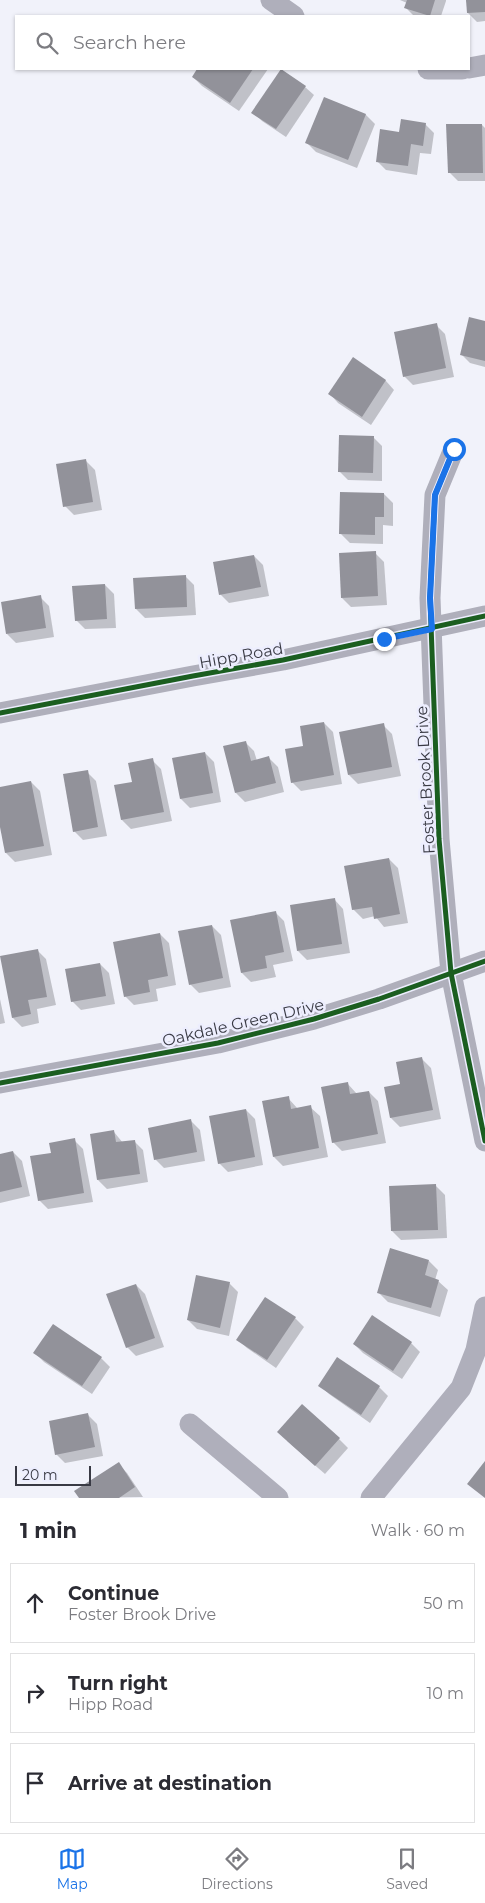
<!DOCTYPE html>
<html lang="en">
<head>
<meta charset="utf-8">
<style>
  :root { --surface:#fff; --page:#f2f2f3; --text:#2b2b33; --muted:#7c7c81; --line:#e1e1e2; --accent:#1a73e8 }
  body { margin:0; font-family:Montserrat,sans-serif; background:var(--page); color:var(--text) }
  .scale { position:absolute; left:15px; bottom:12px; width:76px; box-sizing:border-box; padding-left:5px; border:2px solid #393a44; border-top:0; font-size:14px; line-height:18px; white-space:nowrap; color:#393a44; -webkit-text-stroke:4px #edeefe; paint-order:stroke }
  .stop { position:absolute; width:15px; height:15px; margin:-11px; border:4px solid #1a73e8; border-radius:50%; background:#fff }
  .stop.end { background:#1a73e8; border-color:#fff; box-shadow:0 1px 5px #0008 }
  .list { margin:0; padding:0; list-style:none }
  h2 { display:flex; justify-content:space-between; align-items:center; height:65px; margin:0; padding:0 20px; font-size:21px }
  h2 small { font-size:16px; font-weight:400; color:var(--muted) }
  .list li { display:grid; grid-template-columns:32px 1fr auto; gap:15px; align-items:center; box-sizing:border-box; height:80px; margin:0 10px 10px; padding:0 10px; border:1px solid var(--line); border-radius:0px }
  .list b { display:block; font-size:19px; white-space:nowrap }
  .list p { margin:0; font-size:16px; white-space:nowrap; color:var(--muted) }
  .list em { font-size:16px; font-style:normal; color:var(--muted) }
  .icon { flex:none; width:28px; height:28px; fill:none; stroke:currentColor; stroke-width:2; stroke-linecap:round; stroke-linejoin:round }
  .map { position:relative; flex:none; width:485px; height:1498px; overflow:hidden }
  .search { position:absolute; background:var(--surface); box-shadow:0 1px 4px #0004; left:15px; right:15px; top:15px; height:55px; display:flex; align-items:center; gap:12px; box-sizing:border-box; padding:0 18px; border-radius:0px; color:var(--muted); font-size:19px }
  .sheet { height:335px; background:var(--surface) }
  nav { display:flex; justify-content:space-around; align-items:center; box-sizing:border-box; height:70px; border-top:1px solid var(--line); background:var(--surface); font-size:14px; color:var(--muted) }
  nav a { display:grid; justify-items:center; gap:2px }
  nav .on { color:var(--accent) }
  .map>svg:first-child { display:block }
  .shadow { fill:#0003 }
  .building { fill:#92929a }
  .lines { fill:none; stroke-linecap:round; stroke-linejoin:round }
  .street { stroke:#afafbb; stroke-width:21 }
  .cycleway-casing { stroke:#edeefe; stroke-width:8 }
  .cycleway { stroke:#1b5e20; stroke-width:5 }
  .route { stroke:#1a73e8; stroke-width:6 }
  .labels { text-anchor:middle; stroke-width:5; stroke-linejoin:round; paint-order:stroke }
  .street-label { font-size:16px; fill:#393a44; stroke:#edeefe }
</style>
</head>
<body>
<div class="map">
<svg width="485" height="1498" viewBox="0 0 485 1498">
  <rect width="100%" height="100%" fill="#f1f2fa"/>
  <g class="shadow">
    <path d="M400 0H446V1L441 16H414L406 8 407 3Z"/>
    <path d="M467 0H485V21L477 22 468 13Z"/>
    <path d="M199 69H268L239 111 202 86 193 77Z"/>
    <path d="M305 87 314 95 286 137 262 121 253 112Z"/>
    <path d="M324 99 366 115 375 124 357 168 316 152 307 143Z"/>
    <path d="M425 124 434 133 431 154 420 153 417 175 386 170 377 161Z"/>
    <path d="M482 125 485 128V181H458L449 172Z"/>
    <path d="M485 323V367L470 363 461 354Z"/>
    <path d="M436 325 445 334 454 377 413 385 404 376Z"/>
    <path d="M353 359 386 381 394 390 371 425 338 403 330 394Z"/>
    <path d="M373 437 382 446V481L348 480 339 471Z"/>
    <path d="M86 461 95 470 102 510 74 515 65 506Z"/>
    <path d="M384 494 393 503V526L383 525V544L350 543 341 534Z"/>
    <path d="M375 553 384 562 387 605 351 607 342 598Z"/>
    <path d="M254 556 263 565 269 596 229 603 220 594Z"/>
    <path d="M185 576 194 585 196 615 145 618 136 609Z"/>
    <path d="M105 585 114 594 116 628 85 629 76 620Z"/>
    <path d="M40 597 49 606 54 637 16 643 7 634Z"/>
    <path d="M324 723 333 732 342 784 301 791 292 782Z"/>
    <path d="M383 725 392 734 401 776 358 784 349 775Z"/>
    <path d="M245 742 254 751 257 761 269 758 278 767 284 792 245 802 236 793Z"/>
    <path d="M205 753 214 762 221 802 190 808 181 799 174 759Z"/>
    <path d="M152 760 161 769 172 821 131 829 122 820 116 786 133 783Z"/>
    <path d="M87 772 96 781 107 836 83 840 74 831Z"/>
    <path d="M31 782 40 791 52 855 15 862 6 853 0 820V789Z"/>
    <path d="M389 859 398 868 408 923 384 927 375 916 363 919 353 909Z"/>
    <path d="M334 899 343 909 350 953 307 960 298 951Z"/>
    <path d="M275 912 284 921 293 961 273 965 276 977 251 982 242 973 232 921Z"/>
    <path d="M212 926 221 935 231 987 199 993 190 984Z"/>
    <path d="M160 934 169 943 176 985 156 989 158 1001 134 1005 125 996Z"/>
    <path d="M37 950 46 959 56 1005 37 1009 39 1023 22 1027 13 1018Z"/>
    <path d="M100 964 109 973 115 1004 81 1010 72 1001Z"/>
    <path d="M0 999 5 1023 0 1024Z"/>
    <path d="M422 1059 431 1068 441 1119 400 1127 391 1118 385 1088 402 1085Z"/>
    <path d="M347 1083 357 1094 369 1092 378 1101 386 1143 342 1151 333 1142Z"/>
    <path d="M288 1098 298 1109 310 1107 320 1116 328 1157 283 1166 274 1157Z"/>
    <path d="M246 1110 255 1119 263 1165 228 1172 219 1163Z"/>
    <path d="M191 1121 200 1130 205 1161 164 1168 155 1159Z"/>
    <path d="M114 1132 123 1143 134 1141 143 1150 148 1182 107 1189 98 1180Z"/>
    <path d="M74 1140 83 1149 93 1202 48 1209 39 1200 53 1154Z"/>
    <path d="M13 1152 22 1161 30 1196 0 1203V1155Z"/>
    <path d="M436 1186 445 1195 447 1238 401 1240 392 1231Z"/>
    <path d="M429 1261 438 1270 435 1280 438 1281 448 1290 440 1317 388 1302 379 1293Z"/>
    <path d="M229 1283 238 1292 229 1336 197 1329 188 1320Z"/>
    <path d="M136 1285 145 1294 164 1347 136 1356 127 1347Z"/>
    <path d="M266 1299 295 1318 304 1327 276 1368 247 1348 238 1340Z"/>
    <path d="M372 1317 411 1343 420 1352 402 1379 363 1353 354 1344Z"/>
    <path d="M35 1353 101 1358 110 1367 92 1394 44 1362Z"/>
    <path d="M337 1359 379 1387 388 1396 370 1423 329 1394 320 1385Z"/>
    <path d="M88 1415 97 1424 103 1456 65 1463 56 1454Z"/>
    <path d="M339 1439 348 1448 325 1474 287 1441Z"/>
    <path d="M118 1464 127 1473 143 1497 80 1498Z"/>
  </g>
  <g class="building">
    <path d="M407 0H435L430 16 404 8Z"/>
    <path d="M466 0H485V12L467 13Z"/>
    <path d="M197 69H253L230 103 192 77Z"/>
    <path d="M281 69 306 86 276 129 251 113Z"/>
    <path d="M324 97 366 114 348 160 305 143Z"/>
    <path d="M401 119 426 123 423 146 411 144 408 166 376 162 380 129 399 132Z"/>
    <path d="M446 124H482L483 173H448Z"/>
    <path d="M469 317 485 321V361L460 355Z"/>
    <path d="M437 323 446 368 403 377 394 332Z"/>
    <path d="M353 357 386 380 362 417 328 394Z"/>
    <path d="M339 435 374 436 373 473 338 472Z"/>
    <path d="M86 459 93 502 63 507 56 464Z"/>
    <path d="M340 492 384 493V517H375V535L339 534Z"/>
    <path d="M376 551 378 596 341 598 339 553Z"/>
    <path d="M254 555 261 587 219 595 213 562Z"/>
    <path d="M186 575 187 607 135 609 133 578Z"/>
    <path d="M105 584 107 619 75 621 72 586Z"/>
    <path d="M41 595 46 628 6 634 1 602Z"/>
    <path d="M324 722 334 775 291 783 285 749 303 746 300 726Z"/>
    <path d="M384 723 392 767 348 775 339 732Z"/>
    <path d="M246 741 251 761 269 756 276 783 235 793 223 746Z"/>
    <path d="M205 752 213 793 180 799 172 758Z"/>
    <path d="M153 758 164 812 121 820 114 785 132 782 128 763Z"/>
    <path d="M88 770 98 827 73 832 63 774Z"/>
    <path d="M31 781 44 846 5 853 0 827V787Z"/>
    <path d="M389 858 400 914 374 919 372 907 352 910 344 866Z"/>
    <path d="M335 898 342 944 297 951 290 905Z"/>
    <path d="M276 911 284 952 265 956 267 968 241 973 230 920Z"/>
    <path d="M212 925 223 978 189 985 178 931Z"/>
    <path d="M160 933 168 976 148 980 150 992 124 997 113 942Z"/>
    <path d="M38 949 47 997 28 1000 31 1014 12 1018 0 956Z"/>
    <path d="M100 963 106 996 71 1002 65 969Z"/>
    <path d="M422 1057 433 1110 390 1118 384 1087 400 1084 396 1062Z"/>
    <path d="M348 1082 350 1094 369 1091 378 1134 332 1143 321 1087Z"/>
    <path d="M289 1096 291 1109 311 1105 319 1148 273 1157 262 1101Z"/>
    <path d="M246 1109 255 1157 218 1164 209 1116Z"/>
    <path d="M191 1119 197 1152 154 1160 148 1128Z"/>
    <path d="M114 1130 116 1142 135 1140 140 1174 97 1180 90 1134Z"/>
    <path d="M75 1138 84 1193 38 1201 30 1156 51 1153 49 1143Z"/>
    <path d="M13 1151 22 1187 0 1192V1154Z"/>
    <path d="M436 1184 438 1230 391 1231 389 1186Z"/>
    <path d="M390 1248 429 1260 425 1275 439 1280 431 1308 377 1293Z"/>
    <path d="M196 1275 230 1282 220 1328 187 1320Z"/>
    <path d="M136 1284 155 1338 126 1348 106 1294Z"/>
    <path d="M265 1297 296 1317 267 1360 236 1340Z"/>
    <path d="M372 1315 412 1342 393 1371 353 1344Z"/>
    <path d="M53 1324 102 1357 82 1386 33 1353Z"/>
    <path d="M337 1357 380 1386 361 1415 318 1386Z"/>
    <path d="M302 1404 340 1438 315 1466 277 1432Z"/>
    <path d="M88 1413 95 1447 55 1455 49 1421Z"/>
    <path d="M485 1461V1498L467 1484Z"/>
    <path d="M119 1462 135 1487 119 1498H79L74 1491Z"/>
  </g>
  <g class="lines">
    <g class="street">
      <path d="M271 0 294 16"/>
      <path d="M469 68 485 65"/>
      <path d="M428 69H462"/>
      <path d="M454 449 435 495 430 598 439 839 451 973 485 1141"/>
      <path d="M0 713 193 676 283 660 485 616"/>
      <path d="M0 1083 218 1043 314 1019 379 999 485 961"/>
      <path d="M190 1424 278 1498"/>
      <path d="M371 1498 461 1388 476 1350 485 1307"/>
    </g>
    <defs>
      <g id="cycleway">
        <path d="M454 449 435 495 430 598 439 839 451 973 485 1141"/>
        <path d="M0 713 193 676 283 660 485 616"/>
        <path d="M0 1083 218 1043 314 1019 379 999 485 961"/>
      </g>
    </defs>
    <use href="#cycleway" class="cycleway-casing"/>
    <use href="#cycleway" class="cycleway"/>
  </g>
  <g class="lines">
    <path class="route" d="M384 639 432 629 430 598 435 495 454 449"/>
  </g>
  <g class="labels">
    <g class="street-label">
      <text transform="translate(241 655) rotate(-10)" y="6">Hipp Road</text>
      <text transform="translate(425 780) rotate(-93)" y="6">Foster Brook Drive</text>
      <text transform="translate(243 1022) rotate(-13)" y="6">Oakdale Green Drive</text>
    </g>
  </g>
</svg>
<div class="scale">20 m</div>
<div class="stop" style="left:454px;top:449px"></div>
<div class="stop end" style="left:384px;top:639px"></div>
<div class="search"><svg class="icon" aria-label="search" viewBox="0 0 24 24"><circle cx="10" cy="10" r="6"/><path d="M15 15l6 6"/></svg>Search here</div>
</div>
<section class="sheet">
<h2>1 min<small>Walk · 60 m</small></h2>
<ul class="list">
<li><svg class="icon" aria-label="ahead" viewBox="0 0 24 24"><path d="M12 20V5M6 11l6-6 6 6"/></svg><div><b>Continue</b><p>Foster Brook Drive</p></div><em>50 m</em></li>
<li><svg class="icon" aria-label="right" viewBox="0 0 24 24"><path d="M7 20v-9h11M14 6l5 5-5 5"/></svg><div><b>Turn right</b><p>Hipp Road</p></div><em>10 m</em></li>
<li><svg class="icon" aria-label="arrive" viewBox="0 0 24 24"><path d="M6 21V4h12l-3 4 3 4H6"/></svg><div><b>Arrive at destination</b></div></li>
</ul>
</section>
<nav>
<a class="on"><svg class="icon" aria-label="map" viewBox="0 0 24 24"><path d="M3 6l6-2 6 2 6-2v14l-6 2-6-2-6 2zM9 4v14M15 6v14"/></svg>Map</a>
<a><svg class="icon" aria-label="directions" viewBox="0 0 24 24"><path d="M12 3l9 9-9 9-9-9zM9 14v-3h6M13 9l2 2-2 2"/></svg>Directions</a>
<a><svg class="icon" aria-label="saved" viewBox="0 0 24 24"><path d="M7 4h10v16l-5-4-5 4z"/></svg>Saved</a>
</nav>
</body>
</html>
